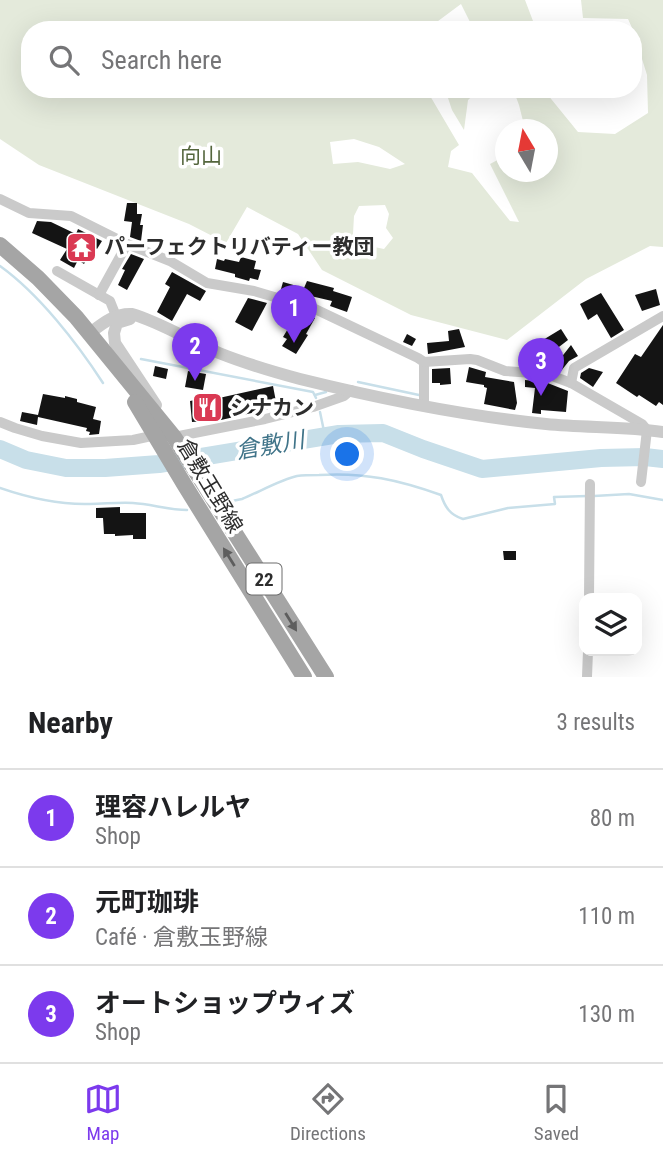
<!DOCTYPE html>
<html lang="en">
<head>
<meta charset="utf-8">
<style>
  :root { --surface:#fff; --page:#f2f2f2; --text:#202124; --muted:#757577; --line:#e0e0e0; --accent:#7c3aed }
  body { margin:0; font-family:"Roboto Condensed","Noto Sans JP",sans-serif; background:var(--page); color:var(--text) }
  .controls { position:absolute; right:21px; bottom:21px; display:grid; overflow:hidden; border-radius:14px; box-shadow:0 7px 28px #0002 }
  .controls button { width:63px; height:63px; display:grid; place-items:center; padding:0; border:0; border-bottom:2px solid var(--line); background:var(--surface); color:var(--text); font:35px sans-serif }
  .compass { position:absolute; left:495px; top:119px; width:63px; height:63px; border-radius:50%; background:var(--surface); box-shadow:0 7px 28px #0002; rotate:350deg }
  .you { position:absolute; left:348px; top:455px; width:24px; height:24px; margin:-18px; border:5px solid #fff; border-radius:50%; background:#1a73e8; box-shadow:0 0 0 10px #1a73e833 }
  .badge { display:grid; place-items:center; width:46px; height:46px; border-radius:50%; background:var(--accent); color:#fff; font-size:23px; font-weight:700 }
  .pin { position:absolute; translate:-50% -58px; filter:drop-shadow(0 2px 4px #0008) }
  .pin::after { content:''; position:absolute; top:37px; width:24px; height:21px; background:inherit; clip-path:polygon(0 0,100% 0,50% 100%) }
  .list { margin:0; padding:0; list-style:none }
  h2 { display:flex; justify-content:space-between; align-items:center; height:91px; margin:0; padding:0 28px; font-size:30px }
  h2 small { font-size:23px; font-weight:400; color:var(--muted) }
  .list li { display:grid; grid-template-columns:46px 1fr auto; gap:21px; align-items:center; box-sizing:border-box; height:98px; padding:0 28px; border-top:2px solid var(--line) }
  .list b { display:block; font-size:26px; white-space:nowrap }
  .list p { margin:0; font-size:23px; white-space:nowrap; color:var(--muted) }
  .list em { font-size:23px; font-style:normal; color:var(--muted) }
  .icon { flex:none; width:38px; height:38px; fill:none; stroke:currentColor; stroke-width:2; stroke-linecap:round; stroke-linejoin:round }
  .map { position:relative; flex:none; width:663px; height:677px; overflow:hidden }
  .search { position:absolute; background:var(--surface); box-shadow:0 7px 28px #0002; left:21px; right:21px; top:21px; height:77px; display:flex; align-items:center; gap:18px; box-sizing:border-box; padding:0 24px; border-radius:28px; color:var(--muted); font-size:26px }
  .sheet { height:385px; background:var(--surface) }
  nav { display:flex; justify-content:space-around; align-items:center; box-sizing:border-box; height:98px; border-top:2px solid var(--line); background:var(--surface); font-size:19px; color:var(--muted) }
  nav a { display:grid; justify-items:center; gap:4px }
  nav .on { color:var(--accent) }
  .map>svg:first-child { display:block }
  .green { fill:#e4eadb; fill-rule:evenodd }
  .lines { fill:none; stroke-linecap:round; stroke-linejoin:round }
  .stream { stroke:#c8dfe9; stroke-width:2.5 }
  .river { stroke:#c8dfe9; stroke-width:18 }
  .building { fill:#141414 }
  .minor { stroke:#cacaca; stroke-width:10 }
  .tertiary { stroke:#cacaca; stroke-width:12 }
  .primary { stroke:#a5a5a5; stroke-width:16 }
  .oneway { fill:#5d5d5d }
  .labels { text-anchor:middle; stroke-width:7; stroke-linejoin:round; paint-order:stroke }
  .shield { fill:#fff; stroke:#6c6c6c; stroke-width:2 }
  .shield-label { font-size:19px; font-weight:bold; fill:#2d2d2d }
  .park-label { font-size:21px; fill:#54663d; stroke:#fff }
  .poi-label { font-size:21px; font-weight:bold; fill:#2d2d2d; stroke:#fff; text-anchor:start }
  .street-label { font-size:21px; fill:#2d2d2d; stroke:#fff }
  .water-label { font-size:23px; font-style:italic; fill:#407489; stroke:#fff }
</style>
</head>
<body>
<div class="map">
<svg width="663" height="677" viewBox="0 0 663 677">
  <rect width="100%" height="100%" fill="#fff"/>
  <g class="green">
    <path d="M0 0H525L533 21 527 30H474L461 4 426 30H30V89H426L459 145 451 151 448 167 472 173 510 221 519 222 490 164 505 156V172H548V130L525 129 519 105 513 89H543L578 132 615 134 648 113 647 75 633 30 628 19 583 18 581 0H663V247L650 246 586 279 507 340 411 315 322 270 298 234 247 207 226 243 189 224 39 165 0 139ZM354 139 379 147 405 164 390 169 358 162 333 164 330 142ZM385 205 389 214 386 228 393 238 384 249 365 245 353 234 354 216 359 206Z"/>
    <path d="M445 89H480L468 100 464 130 452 110Z"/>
  </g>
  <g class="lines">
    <g class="stream">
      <path d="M0 266C39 294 77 343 103 383"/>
      <path d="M141 359 313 392 316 398"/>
      <path d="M358 382 419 395"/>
      <path d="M315 395 326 392"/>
      <path d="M320 412 325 436"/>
      <path d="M0 488C29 498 59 505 90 504 104 504 119 502 133 503 151 504 169 510 187 510"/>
      <path d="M594 496 629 494 663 500"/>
      <path d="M232 501 242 499C257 493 282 479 297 476 304 475 312 475 319 475 364 472 399 480 441 495 445 507 450 515 463 519L508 508 555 504 554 497 588 496"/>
    </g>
    <path class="river" d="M0 449 26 460 66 468H105L159 464 339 434 383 433 423 449 482 469 601 458 645 457 663 459"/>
  </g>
  <g class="building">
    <path d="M127 203H137V214H142L140 225H143L141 241 130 237 132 222 124 221Z"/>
    <path d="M37 221 51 222 76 234 78 229 102 241 97 249 94 247 84 264 78 260 74 268 60 260 67 249 32 233Z"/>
    <path d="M131 254 144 259 127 290 118 285 125 270 122 269Z"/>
    <path d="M241 257 256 261 254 269 261 270 258 280 250 278 249 281 235 277V274L215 269 217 259 224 261 225 259 239 262Z"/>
    <path d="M172 272 206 291 200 301 187 294 172 321 157 312 170 287 165 284Z"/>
    <path d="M307 281 334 288 333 291 352 297 347 312 330 306 332 301 281 289 283 282 304 288Z"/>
    <path d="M656 289 660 305 642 311 635 295Z"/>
    <path d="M601 293 624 330 611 338 597 314 588 320 580 304Z"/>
    <path d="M248 298 267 303 252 331 235 322Z"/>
    <path d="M298 312 315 318 306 334 308 335 296 354 282 346 287 339 283 337Z"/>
    <path d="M663 325V405L659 402 656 406 639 395 637 397 616 383 635 354 641 357Z"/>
    <path d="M459 329 465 347 428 354 427 343 449 341 448 331Z"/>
    <path d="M561 329 568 340 542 360 533 346Z"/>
    <path d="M407 334 416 339 412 346 403 342Z"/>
    <path d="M571 345 578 356 569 361 561 371 553 368Z"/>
    <path d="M155 366 168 369 166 379 153 376Z"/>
    <path d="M469 367 486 372 485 377 514 382 517 403 515 410 484 404 487 388 484 387V385L466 382Z"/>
    <path d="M450 368 451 384 440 385V383H432V369Z"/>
    <path d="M589 368 603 372 593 387 580 378 581 373Z"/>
    <path d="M188 371 206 374 203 390 185 387Z"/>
    <path d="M525 380 545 382 568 391 566 412 541 410V414L532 413 535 388 525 387Z"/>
    <path d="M273 386 277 407 221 420 192 422 190 401 218 395 219 398Z"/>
    <path d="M43 394 65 398V396L77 399V402L96 407 93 419 101 421 99 434 89 435 90 432 86 431 87 428 38 417 37 425 20 421 22 412 38 415Z"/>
    <path d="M120 507V513H146V539H133V535L115 536V534H104L103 518H96V508Z"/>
    <path d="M503 551H516V560H504Z"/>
  </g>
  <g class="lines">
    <g class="minor">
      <path d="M0 199 29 213 71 216 127 244 170 261 207 283 254 291 315 309 418 358 424 362V405"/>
      <path d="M57 271 110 301 116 316"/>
      <path d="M99 295 127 244"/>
      <path d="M424 362 470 359 477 360 505 371 547 374 571 383 642 424 647 430 641 482"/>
      <path d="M571 383 574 368 663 316"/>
      <path d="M0 422 15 428 42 436 81 443 133 440 156 435"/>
      <path d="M174 437 265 419 313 407 344 396 351 390"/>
      <path d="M589 598 590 484"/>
      <path d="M587 677 588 651"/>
    </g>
    <g class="tertiary">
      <path d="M130 319 117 323 114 333 115 343 156 405"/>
      <path d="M90 333C103 323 115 313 132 314 162 323 190 341 219 353 244 363 274 372 300 379 381 399 464 416 546 424 585 428 625 426 663 432"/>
    </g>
    <g class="primary">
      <path d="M0 245 38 278 76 317 174 437 326 677"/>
      <path d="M135 402 184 484 304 677"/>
    </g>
  </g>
  <defs><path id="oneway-solid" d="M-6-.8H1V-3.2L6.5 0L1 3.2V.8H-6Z" transform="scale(1.75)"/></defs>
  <g class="oneway">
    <use href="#oneway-solid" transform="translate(229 557) rotate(-122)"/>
    <use href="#oneway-solid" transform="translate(291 622) rotate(58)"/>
  </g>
  <defs>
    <symbol id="temple-square" viewBox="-11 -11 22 22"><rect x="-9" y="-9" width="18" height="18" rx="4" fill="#da3953" stroke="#fff"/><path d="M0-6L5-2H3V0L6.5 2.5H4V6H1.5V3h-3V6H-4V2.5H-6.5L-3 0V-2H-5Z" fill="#fff"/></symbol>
    <symbol id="restaurant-square" viewBox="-11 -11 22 22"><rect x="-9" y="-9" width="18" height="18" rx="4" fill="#da3953" stroke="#fff"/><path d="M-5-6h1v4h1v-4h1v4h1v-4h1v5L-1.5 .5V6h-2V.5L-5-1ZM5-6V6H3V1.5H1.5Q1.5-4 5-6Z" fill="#fff"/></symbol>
  </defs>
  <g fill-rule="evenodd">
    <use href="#temple-square" x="64" y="230" width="35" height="35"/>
    <use href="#restaurant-square" x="190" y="390" width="35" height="35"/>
  </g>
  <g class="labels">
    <rect class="shield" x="246.5" y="563.5" width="35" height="31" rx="5"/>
    <g class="shield-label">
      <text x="264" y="586">22</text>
    </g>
    <g class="park-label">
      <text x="201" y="163">向山</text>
    </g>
    <g class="poi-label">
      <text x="104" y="254">パーフェクトリバティー教団</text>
      <text x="230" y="415">シナカン</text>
    </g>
    <g class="street-label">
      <text transform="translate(210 486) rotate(59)" y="7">倉敷玉野線</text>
    </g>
    <g class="water-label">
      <text transform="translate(270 445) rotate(-10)" y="8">倉敷川</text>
    </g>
  </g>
</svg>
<div class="controls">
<button><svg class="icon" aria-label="layers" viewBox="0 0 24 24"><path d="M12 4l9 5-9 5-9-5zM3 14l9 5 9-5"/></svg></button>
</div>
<svg class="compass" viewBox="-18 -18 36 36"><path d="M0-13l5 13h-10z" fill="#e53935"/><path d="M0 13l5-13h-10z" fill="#757577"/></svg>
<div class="you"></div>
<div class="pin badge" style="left:294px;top:343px">1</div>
<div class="pin badge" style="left:195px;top:381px">2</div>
<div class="pin badge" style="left:541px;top:396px">3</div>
<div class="search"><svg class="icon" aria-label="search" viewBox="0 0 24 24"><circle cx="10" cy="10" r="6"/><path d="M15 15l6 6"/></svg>Search here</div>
</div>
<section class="sheet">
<h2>Nearby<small>3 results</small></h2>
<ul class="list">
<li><span class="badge">1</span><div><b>理容ハレルヤ</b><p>Shop</p></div><em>80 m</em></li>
<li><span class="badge">2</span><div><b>元町珈琲</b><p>Café · 倉敷玉野線</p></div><em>110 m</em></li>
<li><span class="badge">3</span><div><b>オートショップウィズ</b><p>Shop</p></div><em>130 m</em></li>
</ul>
</section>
<nav>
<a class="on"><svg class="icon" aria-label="map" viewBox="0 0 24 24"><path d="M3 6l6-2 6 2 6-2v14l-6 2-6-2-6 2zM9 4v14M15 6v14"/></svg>Map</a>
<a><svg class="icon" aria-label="directions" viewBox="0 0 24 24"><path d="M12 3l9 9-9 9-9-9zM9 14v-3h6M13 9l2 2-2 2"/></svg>Directions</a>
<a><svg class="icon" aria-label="saved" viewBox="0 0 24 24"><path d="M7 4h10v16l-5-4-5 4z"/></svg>Saved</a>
</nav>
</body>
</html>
